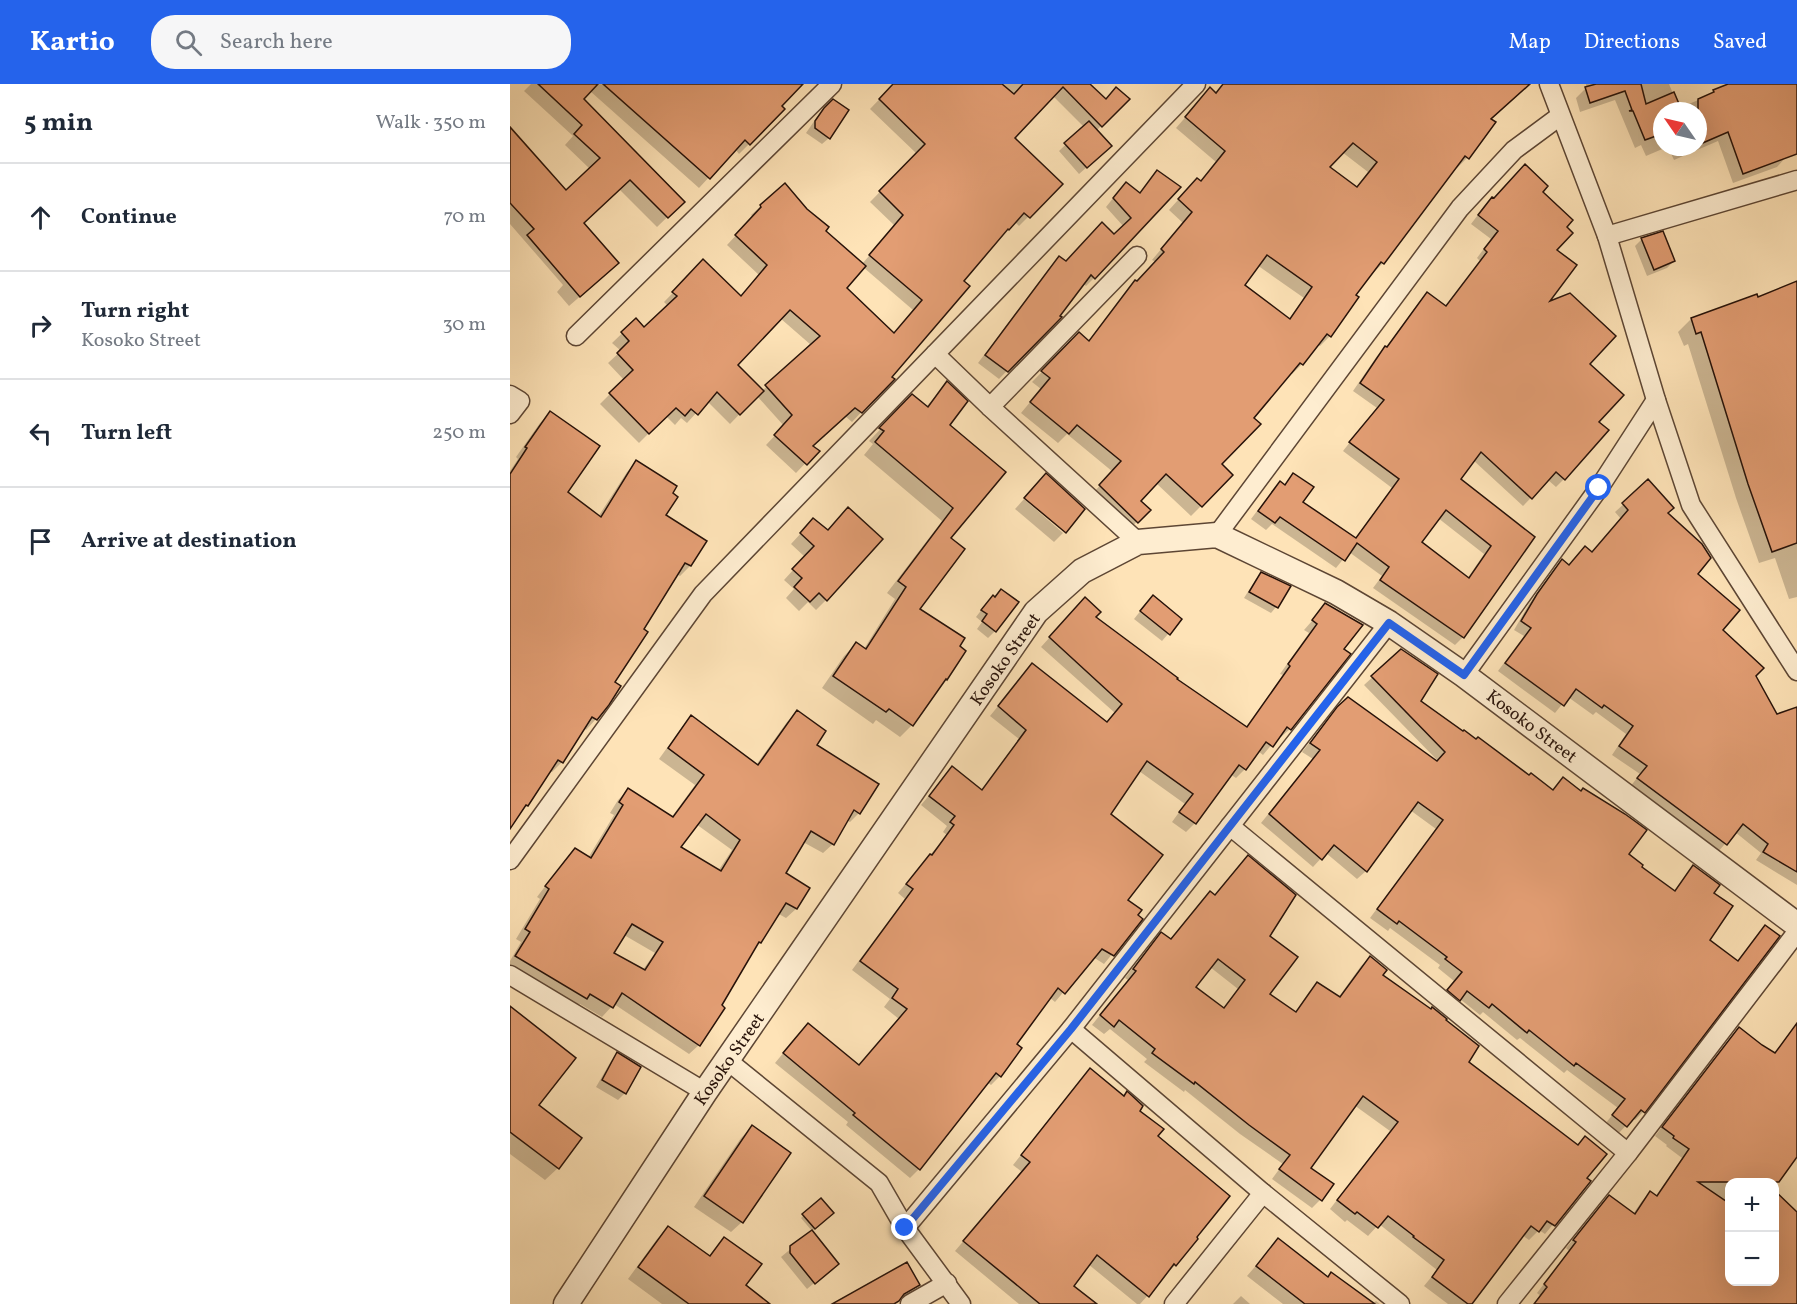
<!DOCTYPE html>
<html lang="en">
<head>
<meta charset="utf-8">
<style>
  :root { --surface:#fff; --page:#f6f6f7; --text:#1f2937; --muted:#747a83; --line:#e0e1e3; --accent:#2563eb }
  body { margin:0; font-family:Vollkorn,serif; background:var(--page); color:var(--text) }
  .controls { position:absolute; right:18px; bottom:18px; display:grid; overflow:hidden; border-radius:12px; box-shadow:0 6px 24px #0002 }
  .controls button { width:54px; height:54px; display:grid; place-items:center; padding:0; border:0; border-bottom:2px solid var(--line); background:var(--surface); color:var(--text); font:30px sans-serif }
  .compass { position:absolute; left:1143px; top:18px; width:54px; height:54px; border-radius:50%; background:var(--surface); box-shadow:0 6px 24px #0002; rotate:304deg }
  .stop { position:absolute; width:18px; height:18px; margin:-14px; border:4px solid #2563eb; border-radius:50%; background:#fff }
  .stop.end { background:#2563eb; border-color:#fff; box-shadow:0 2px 6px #0008 }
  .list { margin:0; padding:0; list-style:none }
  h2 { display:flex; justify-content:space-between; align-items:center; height:78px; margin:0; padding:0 24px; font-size:26px }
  h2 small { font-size:20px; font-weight:400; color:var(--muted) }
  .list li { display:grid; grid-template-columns:39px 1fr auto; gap:18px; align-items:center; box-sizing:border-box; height:108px; padding:0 24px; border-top:2px solid var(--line) }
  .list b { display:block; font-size:22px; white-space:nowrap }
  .list p { margin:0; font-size:20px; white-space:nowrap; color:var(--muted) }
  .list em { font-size:20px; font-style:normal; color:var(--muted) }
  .icon { flex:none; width:33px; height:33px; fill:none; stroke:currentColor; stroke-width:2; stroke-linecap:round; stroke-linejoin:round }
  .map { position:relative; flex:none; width:1287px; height:1220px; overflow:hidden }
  header { display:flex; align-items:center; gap:36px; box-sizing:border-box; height:84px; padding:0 30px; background:var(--accent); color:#fff }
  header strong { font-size:28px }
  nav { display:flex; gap:33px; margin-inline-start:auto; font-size:21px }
  .search { width:420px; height:54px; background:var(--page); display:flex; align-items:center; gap:15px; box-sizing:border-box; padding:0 21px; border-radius:24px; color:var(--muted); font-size:22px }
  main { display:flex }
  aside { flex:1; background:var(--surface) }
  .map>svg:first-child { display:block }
  .shadow { fill:#0003; fill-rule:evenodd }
  .building { fill:#e29d73; stroke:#271209; stroke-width:1.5; fill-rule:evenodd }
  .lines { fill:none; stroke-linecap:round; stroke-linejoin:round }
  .minor-casing { stroke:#5d4634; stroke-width:21 }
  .tertiary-casing { stroke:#5d4634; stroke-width:27 }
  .minor { stroke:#feedd0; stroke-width:18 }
  .tertiary { stroke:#feedd0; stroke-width:24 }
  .route { stroke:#2563eb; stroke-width:8 }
  .labels { text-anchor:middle; stroke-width:5; stroke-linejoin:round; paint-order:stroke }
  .street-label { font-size:18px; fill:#271209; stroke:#feedd0 }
</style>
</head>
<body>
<header>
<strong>Kartio</strong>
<div class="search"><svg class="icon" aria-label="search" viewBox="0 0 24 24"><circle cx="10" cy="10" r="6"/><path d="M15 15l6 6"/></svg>Search here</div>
<nav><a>Map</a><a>Directions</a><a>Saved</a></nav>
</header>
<main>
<aside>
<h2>5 min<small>Walk · 350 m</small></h2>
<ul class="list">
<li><svg class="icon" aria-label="ahead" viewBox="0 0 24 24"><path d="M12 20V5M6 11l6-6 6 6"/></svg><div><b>Continue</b></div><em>70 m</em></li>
<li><svg class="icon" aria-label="right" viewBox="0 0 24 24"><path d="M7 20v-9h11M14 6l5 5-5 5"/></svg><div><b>Turn right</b><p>Kosoko Street</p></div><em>30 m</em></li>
<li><svg class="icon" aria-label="left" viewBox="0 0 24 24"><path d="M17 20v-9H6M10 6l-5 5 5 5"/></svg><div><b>Turn left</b></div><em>250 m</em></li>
<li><svg class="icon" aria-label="arrive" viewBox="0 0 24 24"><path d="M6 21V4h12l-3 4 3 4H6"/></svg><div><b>Arrive at destination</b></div></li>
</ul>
</aside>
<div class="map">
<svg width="1287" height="1220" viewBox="0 0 1287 1220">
  <rect width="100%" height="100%" fill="#fee3b7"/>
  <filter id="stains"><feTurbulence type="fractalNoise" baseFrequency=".00333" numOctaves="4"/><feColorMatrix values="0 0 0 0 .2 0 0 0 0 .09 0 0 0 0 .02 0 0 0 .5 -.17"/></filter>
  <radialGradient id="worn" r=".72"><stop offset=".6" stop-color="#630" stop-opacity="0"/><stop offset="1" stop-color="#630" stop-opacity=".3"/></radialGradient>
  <g class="shadow">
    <path d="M21 0H290L239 60 229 70 225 65 189 104 80 7 72 15 173 118 147 143 109 105 73 139 97 189 59 222 47 208 53 201 0 140V45L56 108 80 85 55 61 63 52 14 7Z"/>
    <path d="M384 0H578L595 17 618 15 586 47 593 69 569 90 549 67 574 43 543 12 503 54 551 100 509 142 504 137 452 197 380 293 383 295 342 338 335 332 302 362 307 367 286 389 256 361 274 342 247 312 220 340 197 317 177 339 171 334 165 341 156 332 129 359 90 320 114 296 98 279 111 267 102 259 126 236 134 245 158 222 154 218 193 178 230 214 249 191 217 161 243 133 241 131 251 122 314 147 352 180 385 142 360 118 407 70 360 25ZM353 183 403 226 383 251 335 204ZM270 234 301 261 252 307 225 281Z"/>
    <path d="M714 0H1017L979 35 957 74 947 84 946 82 873 179 863 189 861 188 844 212 820 252 810 262 807 260 792 280 782 290 780 289 742 334 710 380 691 422 681 432 646 399 629 417 638 426 617 448 580 412 603 388 557 350 548 359 511 329 531 305 522 298 569 250 578 258 616 208 646 178 642 176 673 139 659 126 677 106 690 98 706 78 666 44 700 5 705 10ZM832 68 858 88 846 104 818 83ZM747 181 794 214 778 236 733 201Z"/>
    <path d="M1076 0H1159L1169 24 1198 12 1203 7 1222 0H1287V66L1276 73 1267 83 1223 99 1208 57 1164 76 1158 63H1188V27H1152V63H1157L1136 72 1131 61 1125 64 1105 16 1070 28 1066 14 1076 4Z"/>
    <path d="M323 17 319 54 312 60 296 49 307 33Z"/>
    <path d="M647 88 668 103 584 194 576 202 573 199 548 232 549 233 489 295 468 279 541 182 549 174 556 179 604 152 614 143 596 123 608 108 629 110Z"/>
    <path d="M1031 108 1055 143 1045 166 1036 220 1078 280 1087 338 1054 395 1046 403 1038 396 1013 422 963 376 949 395 1023 454 953 553 945 561 863 504 872 492 839 468 826 484 762 440 756 446 741 435 762 407 770 399 774 401 783 391 791 419 845 455 882 404 833 367 867 324 843 307 867 272 876 264 909 218 917 210 935 223 970 177 967 174 981 155 961 140 974 123 982 115ZM928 434 974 470 957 495 910 458Z"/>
    <path d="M1132 155 1164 177 1157 184 1137 192 1125 162Z"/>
    <path d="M1287 198V513L1279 515 1265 474 1249 479 1226 414 1178 260 1174 262 1168 248 1181 235 1247 216Z"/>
    <path d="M437 299 438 341 494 388 439 454 408 525 436 595 428 603 402 641 390 653 366 636 363 640 312 604 334 572 346 560 354 565 385 515 377 509 432 437 354 371 363 360 359 357 403 312 416 323Z"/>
    <path d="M40 329 56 408 88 433 117 388 127 378 154 432 195 457 180 482 170 492 166 490 103 598 86 635 76 646 74 644 52 678 42 688 39 687 17 721 7 732 0 742V387L8 375 6 373 30 339Z"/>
    <path d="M1138 398 1156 430 1211 546 1245 592 1267 632 1287 628V801L1246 776 1251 769 1225 748 1208 768 1120 703 1130 690 1102 671 1116 650 1086 628 1083 631 1058 613 1045 629 988 587 1014 552 1004 546 1019 520 1044 485 1052 477 1059 482 1082 469 1111 435 1105 428Z"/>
    <path d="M514 415 553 449 544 458 505 425Z"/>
    <path d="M303 436 316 516 306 526 298 518 289 527 276 514 284 505 274 496 295 473 281 460Z"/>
    <path d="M751 490 766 523 761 529 734 514 746 495Z"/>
    <path d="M491 507 485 547 478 554 467 545 472 538 466 533 476 520Z"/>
    <path d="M636 520 670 536 652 557 624 535Z"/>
    <path d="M816 521 832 565 780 645 771 653 769 652 753 671 748 667 735 685 726 694 720 690 685 739 676 748 662 738 675 720 629 687 599 730 616 816 625 831 631 835 594 880 583 873 545 918 539 913 505 960 490 992 481 1001 477 998 409 1085 400 1094 336 1041 338 1038 265 979 289 950 348 982 389 935 374 923 380 915 342 886 395 815 388 809 437 751 433 748 437 742 411 721 442 684 471 707 509 655 480 632 514 590 596 639 605 629 531 563 566 524 584 533 666 594 736 643 773 591 770 590 799 549 794 546Z"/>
    <path d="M891 567 909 617 1117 770 1130 783 1163 808 1183 783 1202 809 1198 857 1133 1028 1125 1036 1123 1034 1108 1050 1095 1040 1108 1024 1057 986 1054 989 1010 954 1007 956 973 928 970 931 950 915 941 924 930 915 944 897 928 884 930 881 880 844 878 847 860 834 926 745 900 726 856 787 847 795 816 769 803 783 751 739 803 675 792 668 819 634 926 677 927 676 854 601Z"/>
    <path d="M287 628 305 661 349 729 340 738 336 736 323 760 313 769 293 758 274 790 298 804 286 825 276 834 267 829 250 858 243 865 189 961 179 970 104 920 92 933 70 920 66 924 0 884V877L11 858 6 855 30 815 27 813 55 776 65 766 78 774 104 731 100 729 108 716 118 706 161 734 185 701 149 675 172 643 181 633 246 681 277 638ZM186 740 222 766 208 787 169 764ZM114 851 145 869 132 887 102 870Z"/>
    <path d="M700 809 758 852V910L785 929 799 908 807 900 828 914 851 882 860 874 871 891 956 978 1079 1097 1035 1150 1029 1146 1019 1156 1012 1151 960 1220H938L914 1202 927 1186 869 1140 858 1152 837 1136 835 1138 820 1125 880 1047 844 1021 799 1084 810 1116 802 1124 762 1095 773 1080 730 1050 675 1006 674 1008 634 978 637 975 600 945 594 950 582 941 618 896 615 894 642 859 651 850 660 857ZM700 883 728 905 713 925 683 904Z"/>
    <path d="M0 924 27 1022 48 1084 35 1096 0 1070Z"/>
    <path d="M1287 940V1070L1264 1102V1098H1220V1198H1264L1287 1129V1220H1040L1027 1209 1059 1167 1056 1164 1099 1113 1123 1130 1132 1117 1140 1109 1145 1113 1172 1074 1156 1062 1157 1061 1145 1052 1221 953 1229 945 1264 970Z"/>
    <path d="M107 970 115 1009 108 1016 86 1003 101 977Z"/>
    <path d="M571 995 628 1027 646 1052 665 1181 630 1220H627L578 1180 562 1202 585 1220H509L445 1167 512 1088 503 1081Z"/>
    <path d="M242 1043 232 1138 221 1148 184 1123 231 1054Z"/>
    <path d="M311 1116 322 1129 302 1147 291 1134Z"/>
    <path d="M158 1144 198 1173 215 1154 233 1202 258 1220H152L118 1195 147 1155Z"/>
    <path d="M301 1148 327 1180 297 1205 271 1173Z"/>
    <path d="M768 1156 817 1194 862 1220 866 1217 870 1220H773L737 1192Z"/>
    <path d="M408 1201 397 1212 385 1220H325Z"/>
    <path d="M731 1212 740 1220H723Z"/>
  </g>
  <g class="building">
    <path d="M28 0H88L74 15 175 118 158 134 120 96 74 139 109 179 70 213 17 151 24 145 0 119V43L56 106 90 74 64 50 72 41Z"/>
    <path d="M93 0H293L272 22 275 25 240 61 235 56 200 95Z"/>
    <path d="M383 0H492L504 10 513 0H580L596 15 606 3 620 15 592 43 553 3 505 54 553 100 520 134 514 129 499 146 498 145 454 197 460 202 382 293 385 295 352 329 345 324 303 362 310 367 297 381 264 351 282 331 255 301 310 252 280 226 228 281 254 307 230 331 207 308 188 331 181 325 175 332 166 324 139 350 99 309 123 286 107 269 119 257 111 248 126 234 134 243 167 212 162 208 193 175 231 212 257 181 225 151 251 123 250 121 275 99 297 125 319 143 316 147 356 182 337 204 384 249 412 216 359 171 393 131 369 107 415 60 369 15Z"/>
    <path d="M713 0H1020L981 35 986 38 959 75 955 72 874 180 871 178 846 211 849 213 821 253 817 250 793 281 790 279 744 334 751 340 712 380 723 391 692 423 656 390 631 417 641 426 628 439 589 401 611 377 567 341 559 350 520 318 540 294 531 287 569 248 579 257 625 196 627 197 654 168 651 165 682 128 668 115 687 94 691 97 715 67 675 33 700 3 706 9ZM843 59 867 78 847 103 820 83ZM757 171 802 203 780 235 735 201Z"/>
    <path d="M1086 0H1131L1136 20 1164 8 1172 27H1152V47L1145 50 1146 52 1135 56 1123 27H1119L1122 26 1115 7 1080 19 1075 3Z"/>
    <path d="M1218 0H1287V70L1233 90 1218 48 1188 61V15L1204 8 1203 6Z"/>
    <path d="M323 15 339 26 320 55 305 44V37L314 24Z"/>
    <path d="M579 37 602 62 577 84 554 59Z"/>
    <path d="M1015 80 1038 102 1033 108 1063 136 1057 143 1063 149 1047 166 1067 181 1040 217 1060 209 1106 252 1080 280 1114 311 1089 338 1099 346 1055 396 1046 388 1022 415 971 368 951 395 1025 453 954 554 870 496 879 483 847 459 835 477 770 433 765 439 748 427 770 397 775 401 783 389 804 403 793 418 846 454 889 395 839 358 874 316 850 299 875 262 877 263 917 208 936 222 977 168 974 165 988 147 968 131 982 113 984 114ZM936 426 981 462 959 494 912 458Z"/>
    <path d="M647 86 671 103 585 195 581 191 550 232 552 233 498 288 475 271 549 172 556 177 592 138 604 150 621 134 603 114 616 98 630 109Z"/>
    <path d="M1153 147 1165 177 1144 186 1131 154Z"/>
    <path d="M1287 197V459L1262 468 1238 400 1191 248 1186 250 1181 234 1247 210 1248 213Z"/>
    <path d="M437 297 458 317 440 341 496 388 441 454 455 465 410 525 455 554 450 562 456 567 437 596 436 595 403 642 379 625 376 628 323 592 346 558 356 565 396 503 388 497 443 424 365 358 374 347 369 344 402 310 418 323Z"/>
    <path d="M40 327 90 362 58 408 91 433 126 376 167 402 163 409 168 413 156 431 197 457 181 482 175 479 134 545 138 548 105 598 111 602 99 621 87 636 82 633 53 679 48 676 18 722 16 721 0 745V390L17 364 15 363Z"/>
    <path d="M536 389 575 425 556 449 514 414Z"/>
    <path d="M1138 395 1164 424 1158 429 1192 460 1201 474 1188 490 1230 526 1213 546 1254 584 1246 592 1267 630 1287 623V788L1253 768 1258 760 1233 740 1217 761 1127 694 1137 682 1109 662 1123 642 1094 621 1092 624 1066 605 1054 622 995 579 1021 544 1011 537 1027 510 1052 475 1059 481 1075 462 1082 468 1118 426 1112 419Z"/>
    <path d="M338 423 373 455 317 517 309 509 300 518 284 503 292 494 282 485 304 462 290 449 303 434 318 446Z"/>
    <path d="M751 488 781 502 768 524 739 508Z"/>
    <path d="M491 505 509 518 486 548 472 537 477 530 471 526 483 511 485 513Z"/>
    <path d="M643 511 672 535 660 551 630 527Z"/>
    <path d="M575 513 591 528 586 533 668 594 667 595 737 643 780 582 778 580 807 540 802 536 815 519 853 541 834 565 841 570 781 646 777 643 763 663 756 658 736 686 729 681 686 740 669 728 683 710 637 677 601 730 653 771 618 816 632 826 628 831 633 835 604 872 592 865 555 910 548 904 507 960 512 964 491 993 486 989 410 1086 343 1031 345 1029 273 969 298 939 349 981 397 925 382 914 388 905 350 877 403 805 396 800 420 770 422 771 444 741 440 738 445 732 419 712 442 682 472 706 516 646 488 622 522 579 597 638 612 620 539 553Z"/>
    <path d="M891 565 928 590 911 617 953 647 954 646 966 655 968 653 1019 691 1021 689 1043 706 1053 693 1071 707 1073 704 1115 730 1137 746 1119 770 1133 781 1132 783 1165 807 1183 781 1210 801 1204 809 1223 822 1200 856 1228 877 1255 841 1270 852 1135 1029 1131 1026 1117 1043 1102 1031 1115 1015 1066 979 1064 982 1019 946 1017 949 982 920 979 924 957 907 950 917 937 906 952 888 935 875 937 873 889 837 887 840 867 825 933 736 908 718 857 788 824 761 812 776 759 730 810 666 800 659 827 623 838 613 927 677 935 668 861 592Z"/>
    <path d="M287 626 316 647 307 661 369 700 350 730 344 726 324 761 301 747 276 789 300 804 287 825 276 819 251 859 249 858 212 921 215 924 190 962 112 909 103 924 80 910 77 915 5 872 20 848 15 845 39 805 35 802 65 764 81 774 113 721 109 718 118 704 163 733 194 691 158 664 181 631 248 681ZM196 730 230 756 211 787 171 763ZM122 840 153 858 135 886 104 869Z"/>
    <path d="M738 771 786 811 760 852 788 873 760 910 786 928 807 898 830 913 860 872 877 886 873 891 921 925 922 923 937 935 936 936 969 962 959 978 1068 1061 1075 1052 1097 1070 1077 1094 1081 1097 1045 1142 1037 1137 1029 1148 1021 1142 962 1220H958L922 1193 934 1176 903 1153 904 1152 878 1132 868 1144 847 1128 845 1130 827 1116 888 1038 853 1012 801 1084 824 1100 812 1117 769 1085 780 1071 739 1041 685 998 684 1000 642 969 645 965 609 936 604 943 590 931 626 887 623 885 651 848 661 855 700 807 705 811ZM708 875 735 896 714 924 686 903Z"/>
    <path d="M0 922 66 974 29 1021 72 1054 49 1085 0 1048Z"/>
    <path d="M1287 939V1073L1269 1098H1188L1220 1120V1197H1264V1106L1287 1128V1220H1024L1037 1203 1034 1200 1066 1158 1063 1156 1099 1111 1125 1130 1140 1107 1147 1112 1179 1065 1163 1054 1164 1052 1152 1043 1229 943 1252 961 1265 969Z"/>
    <path d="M107 968 131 983 116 1010 92 996Z"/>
    <path d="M580 984 614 1012 617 1007 633 1022 630 1027 654 1045 648 1052 720 1112 687 1153 688 1155 666 1182 664 1180 639 1213 587 1171 564 1202 587 1220H530L453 1157 520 1078 511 1071Z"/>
    <path d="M242 1041 281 1069 233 1139 194 1112Z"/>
    <path d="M311 1114 324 1129 305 1145 292 1130Z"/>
    <path d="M158 1142 200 1172 214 1153 252 1180 236 1201 260 1220H179L128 1183Z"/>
    <path d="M302 1146 329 1180 305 1200 280 1169V1162Z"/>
    <path d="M768 1154 818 1193 821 1188 865 1220H795L746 1182Z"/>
    <path d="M397 1178 410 1201 394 1210 389 1217 384 1220H322Z"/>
  </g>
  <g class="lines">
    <defs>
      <g id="minor">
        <path d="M1039 0 1097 152 1146 316 1181 421 1287 587"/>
        <path d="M1097 152 1287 96"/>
        <path d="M66 252 322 0"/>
        <path d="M425 270 480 323 628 458"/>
        <path d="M0 311 10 317 0 330"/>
        <path d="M480 323 627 172"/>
        <path d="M707 451 950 124 1004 66 1050 32"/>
        <path d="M954 591 1089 404 1146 316"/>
        <path d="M720 742 1118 1069"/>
        <path d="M0 776 193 510 686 0"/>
        <path d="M0 891 195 1008"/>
        <path d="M561 945 753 1109 890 1220"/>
        <path d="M218 977 369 1099 395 1144 451 1220"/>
        <path d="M395 1144 561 945 879 539"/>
        <path d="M400 1220 437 1199"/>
        <path d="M664 1220 753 1109"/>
        <path d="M997 1220 1118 1069 1287 848"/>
      </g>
      <path id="tertiary" d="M56 1220 195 1008 526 528 572 487 628 458 707 451 826 508 879 539 954 591 1287 841"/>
    </defs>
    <use href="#minor" class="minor-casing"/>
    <use href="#tertiary" class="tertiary-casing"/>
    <use href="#minor" class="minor"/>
    <use href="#tertiary" class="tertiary"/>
  </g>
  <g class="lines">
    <path class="route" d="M395 1144 561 945 879 539 954 591 1089 404"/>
  </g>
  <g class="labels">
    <g class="street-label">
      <text transform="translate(495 575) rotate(-55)" y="6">Kosoko Street</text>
      <text transform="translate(1022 642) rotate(37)" y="6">Kosoko Street</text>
      <text transform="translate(219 975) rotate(-55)" y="6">Kosoko Street</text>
    </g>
  </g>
  <rect width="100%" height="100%" filter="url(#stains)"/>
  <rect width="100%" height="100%" fill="url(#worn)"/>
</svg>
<div class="controls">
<button>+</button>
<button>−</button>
</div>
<svg class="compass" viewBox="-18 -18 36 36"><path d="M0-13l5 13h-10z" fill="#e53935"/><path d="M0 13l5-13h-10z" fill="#747a83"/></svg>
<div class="stop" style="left:1089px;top:404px"></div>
<div class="stop end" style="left:395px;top:1144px"></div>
</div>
</main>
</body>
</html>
